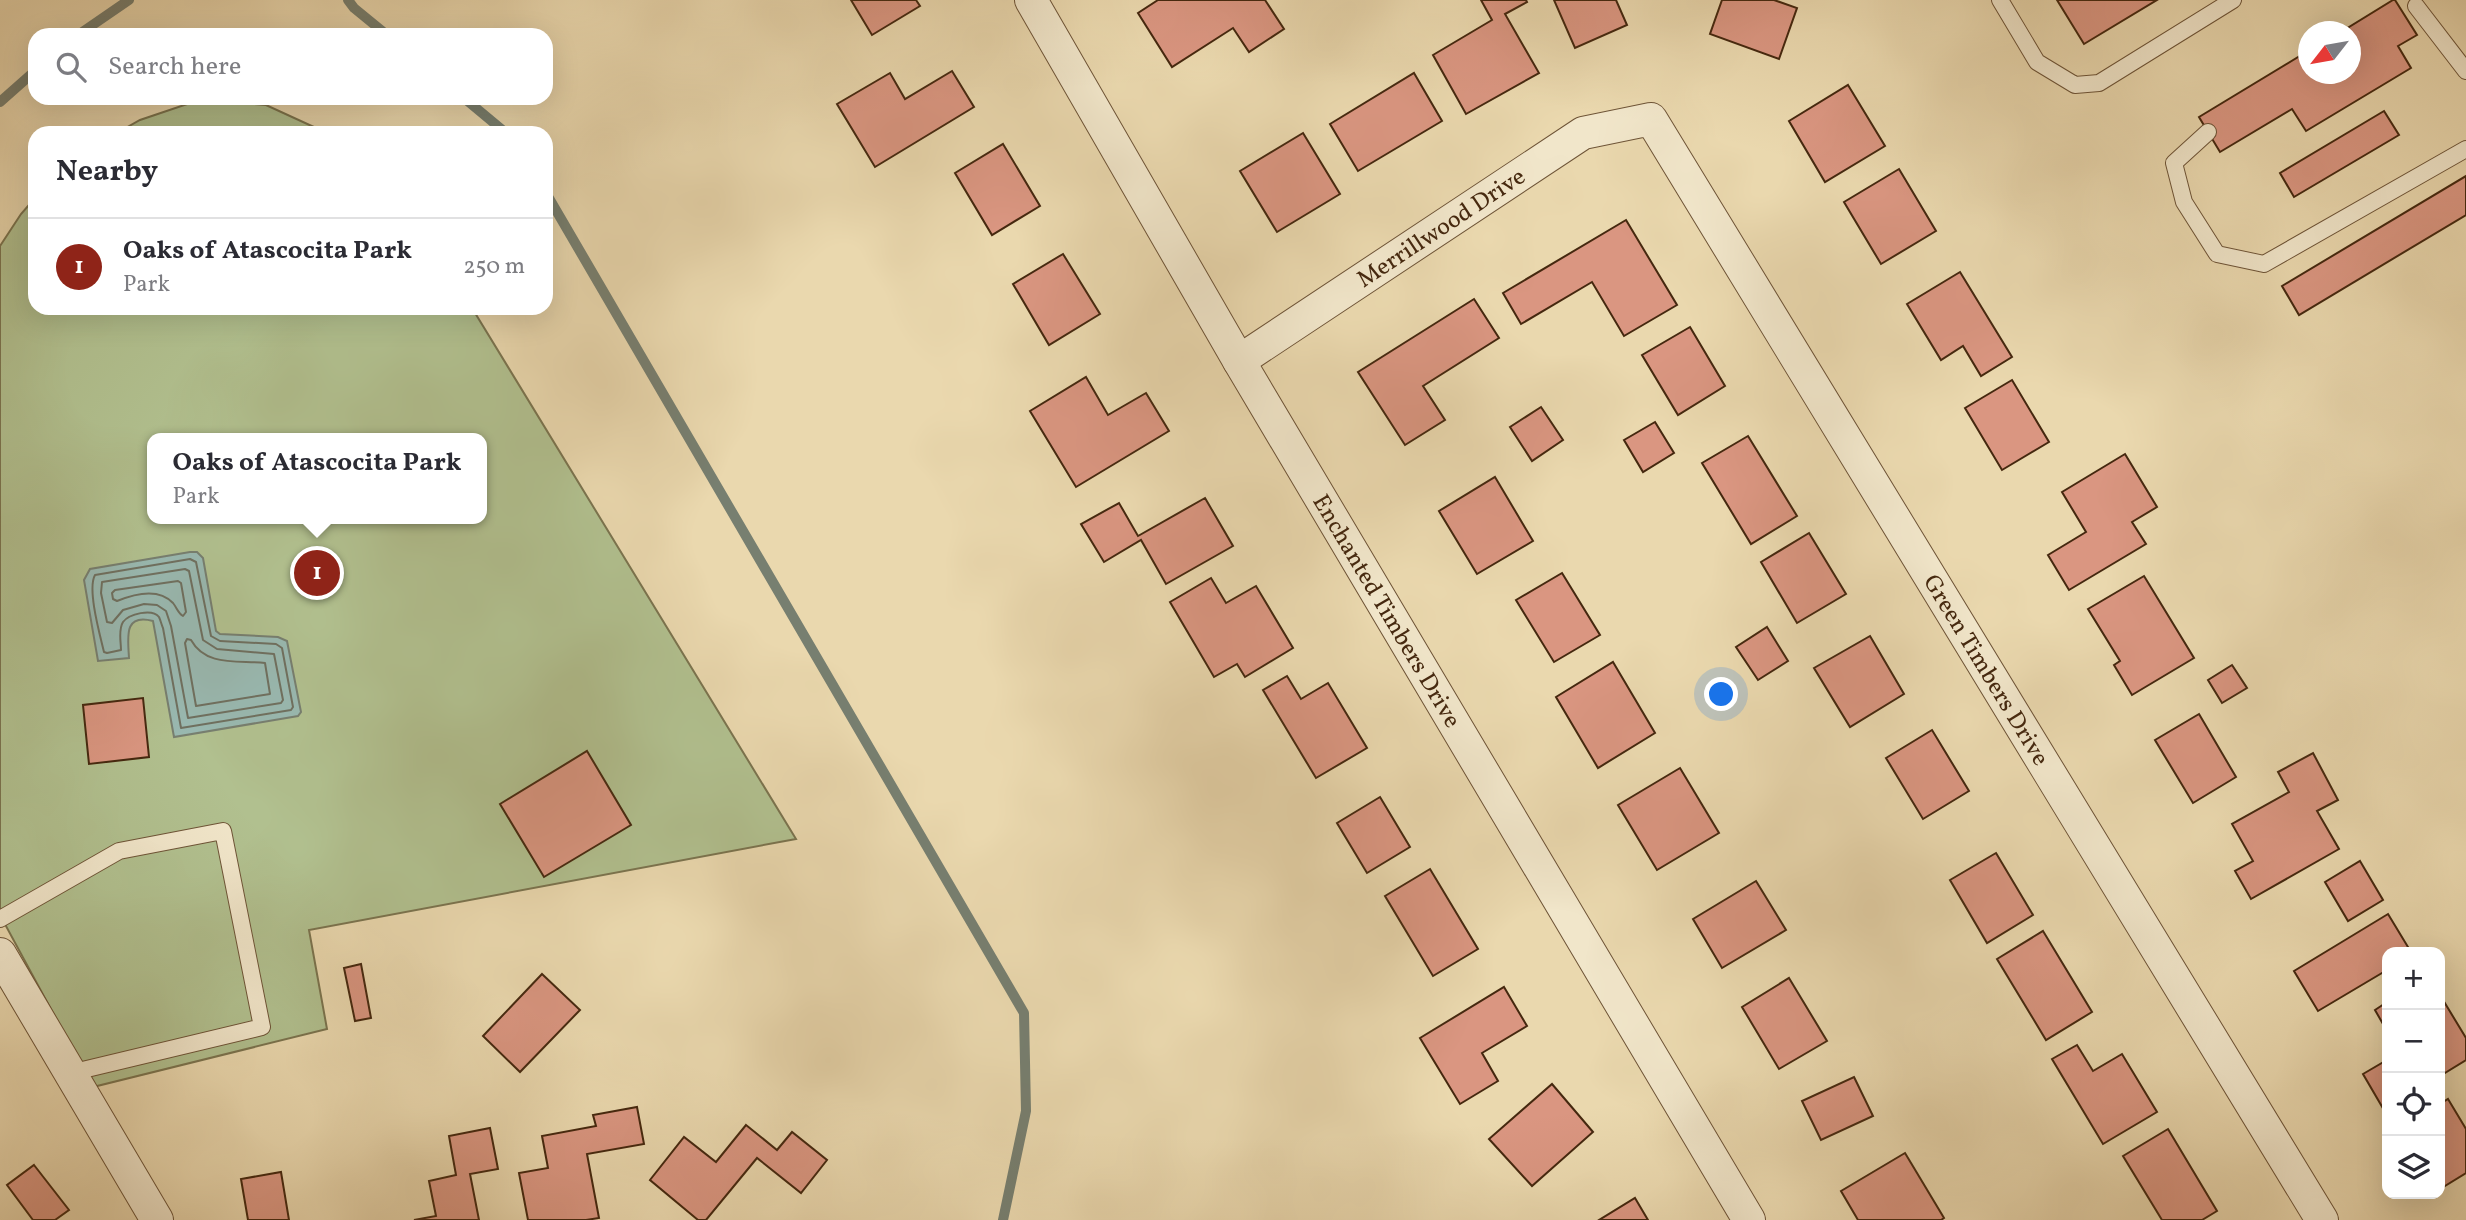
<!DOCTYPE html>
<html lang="en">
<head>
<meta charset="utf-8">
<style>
  :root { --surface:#fff; --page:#f7f7f7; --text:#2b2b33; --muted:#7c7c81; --line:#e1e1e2; --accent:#8f2418 }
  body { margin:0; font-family:Vollkorn,serif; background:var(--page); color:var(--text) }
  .controls { position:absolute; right:21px; bottom:21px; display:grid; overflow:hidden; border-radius:14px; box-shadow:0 7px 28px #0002 }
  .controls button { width:63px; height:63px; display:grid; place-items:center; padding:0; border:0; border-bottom:2px solid var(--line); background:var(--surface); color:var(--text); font:35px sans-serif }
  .compass { position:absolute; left:2298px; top:21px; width:63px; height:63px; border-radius:50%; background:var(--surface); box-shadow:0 7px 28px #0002; rotate:239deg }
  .you { position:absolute; left:1722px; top:695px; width:24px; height:24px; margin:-18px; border:5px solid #fff; border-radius:50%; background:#1a73e8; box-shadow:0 0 0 10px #1a73e833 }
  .badge { display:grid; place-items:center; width:46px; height:46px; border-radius:50%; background:var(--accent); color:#fff; font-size:23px; font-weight:700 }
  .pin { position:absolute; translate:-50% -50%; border:4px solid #fff; box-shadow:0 2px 7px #0006 }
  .popup { position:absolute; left:147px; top:433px; width:340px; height:91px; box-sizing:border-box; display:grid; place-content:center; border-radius:14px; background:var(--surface); filter:drop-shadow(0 2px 5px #0005); font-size:23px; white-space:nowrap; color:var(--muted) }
  .popup b { font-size:26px; color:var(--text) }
  .popup::after { content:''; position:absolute; left:50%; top:100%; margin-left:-14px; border:14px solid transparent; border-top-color:var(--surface) }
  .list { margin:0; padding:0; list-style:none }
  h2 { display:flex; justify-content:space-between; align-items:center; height:91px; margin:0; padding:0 28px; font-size:30px }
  h2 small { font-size:23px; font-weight:400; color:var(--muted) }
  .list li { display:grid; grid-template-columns:46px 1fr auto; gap:21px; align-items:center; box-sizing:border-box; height:98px; padding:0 28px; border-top:2px solid var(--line) }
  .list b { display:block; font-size:26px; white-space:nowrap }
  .list p { margin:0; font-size:23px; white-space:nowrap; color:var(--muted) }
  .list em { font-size:23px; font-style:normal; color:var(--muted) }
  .icon { flex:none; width:38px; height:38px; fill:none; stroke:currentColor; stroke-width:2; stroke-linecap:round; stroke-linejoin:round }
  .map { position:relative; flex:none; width:2466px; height:1220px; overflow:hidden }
  .search { position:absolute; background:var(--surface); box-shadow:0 7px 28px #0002; left:28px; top:28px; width:525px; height:77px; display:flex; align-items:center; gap:18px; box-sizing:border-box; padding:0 24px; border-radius:21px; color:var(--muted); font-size:26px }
  .panel { position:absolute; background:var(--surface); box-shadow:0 7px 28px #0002; left:28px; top:126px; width:525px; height:189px; border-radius:21px }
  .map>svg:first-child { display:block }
  .green { fill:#b1c08f; stroke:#7b744f; stroke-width:2; fill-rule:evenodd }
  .water { fill:#99b9b1; stroke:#777f70; stroke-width:2 }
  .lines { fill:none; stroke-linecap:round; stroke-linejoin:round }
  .shore { stroke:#6f7060; stroke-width:2 }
  .stream { stroke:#777f70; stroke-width:10 }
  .building { fill:#da9681; stroke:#45280f; stroke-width:2 }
  .service-casing { stroke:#6e5437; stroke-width:18 }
  .minor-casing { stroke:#6e5437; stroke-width:34 }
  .service { stroke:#f1e6ca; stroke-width:16 }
  .minor { stroke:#f1e6ca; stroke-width:32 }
  .labels { text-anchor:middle; stroke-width:5; stroke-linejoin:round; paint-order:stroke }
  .street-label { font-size:24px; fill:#45280f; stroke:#f1e6ca }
</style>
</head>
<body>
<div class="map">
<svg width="2466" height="1220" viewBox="0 0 2466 1220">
  <rect width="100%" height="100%" fill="#ead8ae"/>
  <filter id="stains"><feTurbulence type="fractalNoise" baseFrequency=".00286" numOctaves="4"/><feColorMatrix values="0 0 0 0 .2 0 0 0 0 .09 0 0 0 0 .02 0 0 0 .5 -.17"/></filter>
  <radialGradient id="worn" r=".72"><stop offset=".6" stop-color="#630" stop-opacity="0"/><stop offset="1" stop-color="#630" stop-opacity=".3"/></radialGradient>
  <g class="green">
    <path d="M202 99 266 105 327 133H117L140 120Z"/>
    <path d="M35 198V308H472L796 839 309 930 327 1029 93 1087 0 915V246L21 214ZM152 438H481V519H152Z"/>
  </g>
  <path class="water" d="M190 552H197L203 558 216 631 220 634 278 637 287 641 301 712 298 716 174 737 153 621C123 613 128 638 129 658L98 661 84 580 90 569Z"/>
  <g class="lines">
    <g class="shore">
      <path d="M190 559 196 562 211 636 220 641 276 644 282 648 293 707 291 710 181 728 163 628C162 626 160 619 159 617 152 608 129 614 123 622 118 630 121 642 121 650L107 653 104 652C100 635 87 589 95 575Z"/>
      <path d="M185 569 189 571 203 640 217 649 274 654 283 700 281 703 188 718 171 626 166 611 157 605 144 604 123 610 112 623 107 622 101 593 102 582Z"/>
      <path d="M178 581 181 583 186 612 183 616C178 613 177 608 173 603 158 587 134 594 117 601L113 599 112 593 115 590Z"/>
      <path d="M187 639 191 640C206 667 238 660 265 663L270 694 196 706 185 643Z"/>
    </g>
    <g class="stream">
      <path d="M348 0 354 8 387 35"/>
      <path d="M78 35 129 0"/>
      <path d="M464 98 506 133"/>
      <path d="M0 102 35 71"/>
      <path d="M546 193 1024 1013 1026 1111 1003 1220"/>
    </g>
  </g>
  <g class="building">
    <path d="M851 0H916L920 6 872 35Z"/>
    <path d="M1158 0H1265L1284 29 1249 52 1233 28 1172 67 1138 13Z"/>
    <path d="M1481 0H1526L1527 2 1505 14 1539 73 1466 114 1433 55 1492 20Z"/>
    <path d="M1554 0H1616L1627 25 1575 48Z"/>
    <path d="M1722 0H1774L1797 8 1779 59 1710 34Z"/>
    <path d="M2057 0H2157L2084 44Z"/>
    <path d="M2393 0H2395L2417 35 2398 46 2411 68 2306 131 2292 109 2220 152 2199 117 2308 51V74H2350V32H2341Z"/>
    <path d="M952 71 974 107 875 167 837 104 890 73 905 99Z"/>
    <path d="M1414 73 1442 121 1358 171 1330 124Z"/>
    <path d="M1848 85 1885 146 1825 182 1789 121Z"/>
    <path d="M2384 111 2399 135 2294 197 2280 173Z"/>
    <path d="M1303 133 1340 194 1277 232 1240 171Z"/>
    <path d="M1003 144 1040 206 992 235 955 173Z"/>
    <path d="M1899 169 1936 231 1881 264 1844 202Z"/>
    <path d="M2466 176V215L2299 315 2282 286Z"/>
    <path d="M1626 220 1677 305 1624 336 1592 282 1521 324 1503 293Z"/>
    <path d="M1063 254 1100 314 1049 345 1013 284Z"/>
    <path d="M1960 272 2012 357 1981 376 1963 346 1941 360 1907 304Z"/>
    <path d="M1474 299 1499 338 1423 386 1445 420 1405 445 1358 372Z"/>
    <path d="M1690 327 1725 386 1678 415 1642 355Z"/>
    <path d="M1086 377 1108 415 1146 393 1169 431 1076 487 1030 411Z"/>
    <path d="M2012 380 2049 442 2002 470 1965 408Z"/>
    <path d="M1541 407 1563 440 1532 461 1510 427Z"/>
    <path d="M1655 422 1674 453 1643 472 1624 440Z"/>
    <path d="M1748 436 1797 516 1751 544 1702 463Z"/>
    <path d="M2125 454 2157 507 2132 522 2146 544 2069 590 2048 555 2086 532 2062 492Z"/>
    <path d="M1495 477 1533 541 1477 574 1439 511Z"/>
    <path d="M1205 498 1233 546 1166 584 1141 540 1104 562 1081 524 1119 503 1138 536Z"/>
    <path d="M1809 533 1846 594 1797 623 1761 562Z"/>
    <path d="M1562 573 1600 635 1554 662 1516 600Z"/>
    <path d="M2144 576 2194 658 2132 695 2114 665 2120 661 2088 609Z"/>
    <path d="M1211 578 1226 603 1256 586 1293 648 1245 677 1237 664 1214 677 1170 602Z"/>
    <path d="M1767 627 1788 661 1758 680 1736 647Z"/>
    <path d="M1870 636 1904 694 1850 727 1814 668Z"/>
    <path d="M1613 662 1655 733 1598 768 1556 697Z"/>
    <path d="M2232 665 2247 688 2222 703 2208 680Z"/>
    <path d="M1287 676 1301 699 1328 683 1367 748 1316 778 1263 690Z"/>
    <path d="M143 698 149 757 89 764 83 705Z"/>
    <path d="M2199 714 2236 777 2193 803 2155 740Z"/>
    <path d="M1932 730 1969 791 1923 819 1886 758Z"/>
    <path d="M587 751 631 825 544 877 500 804Z"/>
    <path d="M2313 753 2338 800 2317 811 2339 849 2251 899 2235 871 2253 861 2232 824 2289 792 2278 772Z"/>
    <path d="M1680 768 1719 833 1657 870 1618 805Z"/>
    <path d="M1380 797 1410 847 1367 873 1337 823Z"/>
    <path d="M1996 853 2033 915 1987 943 1950 880Z"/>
    <path d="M2360 861 2383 900 2348 921 2325 882Z"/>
    <path d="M1430 869 1478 949 1433 976 1385 896Z"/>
    <path d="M1756 881 1786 930 1722 968 1693 919Z"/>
    <path d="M2388 914 2411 952H2387V970L2318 1011 2294 971Z"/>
    <path d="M2043 931 2092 1012 2046 1040 1997 959Z"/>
    <path d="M361 964 371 1018 355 1021 344 968Z"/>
    <path d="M542 974 580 1010 520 1072 483 1036Z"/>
    <path d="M1789 978 1827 1041 1779 1069 1742 1007Z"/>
    <path d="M1504 987 1527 1026 1482 1053 1498 1081 1460 1104 1420 1038Z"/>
    <path d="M2440 995 2466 1038V1060L2440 1076Z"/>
    <path d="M2387 1002V1031L2375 1010Z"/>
    <path d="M2077 1045 2093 1071 2122 1054 2157 1112 2103 1144 2052 1059Z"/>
    <path d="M2387 1060V1108L2384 1110 2363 1074Z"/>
    <path d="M1854 1077 1873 1116 1821 1140 1802 1101Z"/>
    <path d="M1552 1084 1593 1132 1532 1186 1489 1139Z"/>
    <path d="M2448 1099 2466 1129V1173L2440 1189V1104Z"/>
    <path d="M637 1107 644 1144 587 1154 599 1218 586 1220H528L519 1173 548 1168 542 1136 596 1126 593 1115Z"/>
    <path d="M746 1125 777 1150 792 1132 827 1160 801 1193 757 1158 706 1220H698L650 1180 684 1137 716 1162Z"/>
    <path d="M490 1128 498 1169 470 1174 479 1220H414L436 1216 429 1181 456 1175 449 1136Z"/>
    <path d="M2168 1129 2217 1211 2202 1220H2162L2123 1156Z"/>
    <path d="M1905 1153 1944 1218 1941 1220H1858L1841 1191Z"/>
    <path d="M34 1165 69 1210 55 1220H33L7 1185Z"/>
    <path d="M281 1172 289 1220H248L241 1179Z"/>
    <path d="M1635 1198 1648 1220H1599Z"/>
  </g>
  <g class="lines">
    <defs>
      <g id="service">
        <path d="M2000 0 2037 62 2075 85 2099 83 2233 0"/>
        <path d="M2416 6 2466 71"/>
        <path d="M2208 132 2174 163 2184 202 2217 254 2264 264 2466 149"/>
        <path d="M0 919 119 851 223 831 262 1027 70 1073"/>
      </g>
      <g id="minor">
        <path id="s1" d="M1031 0 1239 361 1749 1220"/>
        <path id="s2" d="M1239 361 1583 133 1651 119 2322 1220"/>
        <path d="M0 954 157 1220"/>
      </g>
    </defs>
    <use href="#service" class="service-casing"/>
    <use href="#minor" class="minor-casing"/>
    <use href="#service" class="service"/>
    <use href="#minor" class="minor"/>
  </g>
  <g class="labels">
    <g class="street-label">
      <text dy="8" stroke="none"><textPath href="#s2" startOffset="242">Merrillwood Drive</textPath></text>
      <text dy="8" stroke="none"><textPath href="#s1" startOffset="707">Enchanted Timbers Drive</textPath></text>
      <text dy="8" stroke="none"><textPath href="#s2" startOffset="1127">Green Timbers Drive</textPath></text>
    </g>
  </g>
  <rect width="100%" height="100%" filter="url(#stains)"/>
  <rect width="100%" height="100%" fill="url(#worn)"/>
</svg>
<div class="controls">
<button>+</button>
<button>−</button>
<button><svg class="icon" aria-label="locate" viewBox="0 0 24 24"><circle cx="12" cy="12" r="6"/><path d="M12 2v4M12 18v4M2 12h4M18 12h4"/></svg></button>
<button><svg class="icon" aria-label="layers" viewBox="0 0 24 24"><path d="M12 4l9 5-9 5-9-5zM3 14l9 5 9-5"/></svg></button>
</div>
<svg class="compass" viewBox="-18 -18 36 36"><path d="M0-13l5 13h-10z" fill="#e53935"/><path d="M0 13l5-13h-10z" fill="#7c7c81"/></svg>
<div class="you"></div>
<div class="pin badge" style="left:317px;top:573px">1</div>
<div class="popup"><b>Oaks of Atascocita Park</b>Park</div>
<div class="search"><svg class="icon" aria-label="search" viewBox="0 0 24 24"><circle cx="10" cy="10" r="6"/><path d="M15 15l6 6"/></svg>Search here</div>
<section class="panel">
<h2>Nearby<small></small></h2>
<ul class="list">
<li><span class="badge">1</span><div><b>Oaks of Atascocita Park</b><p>Park</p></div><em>250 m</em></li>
</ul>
</section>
</div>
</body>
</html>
